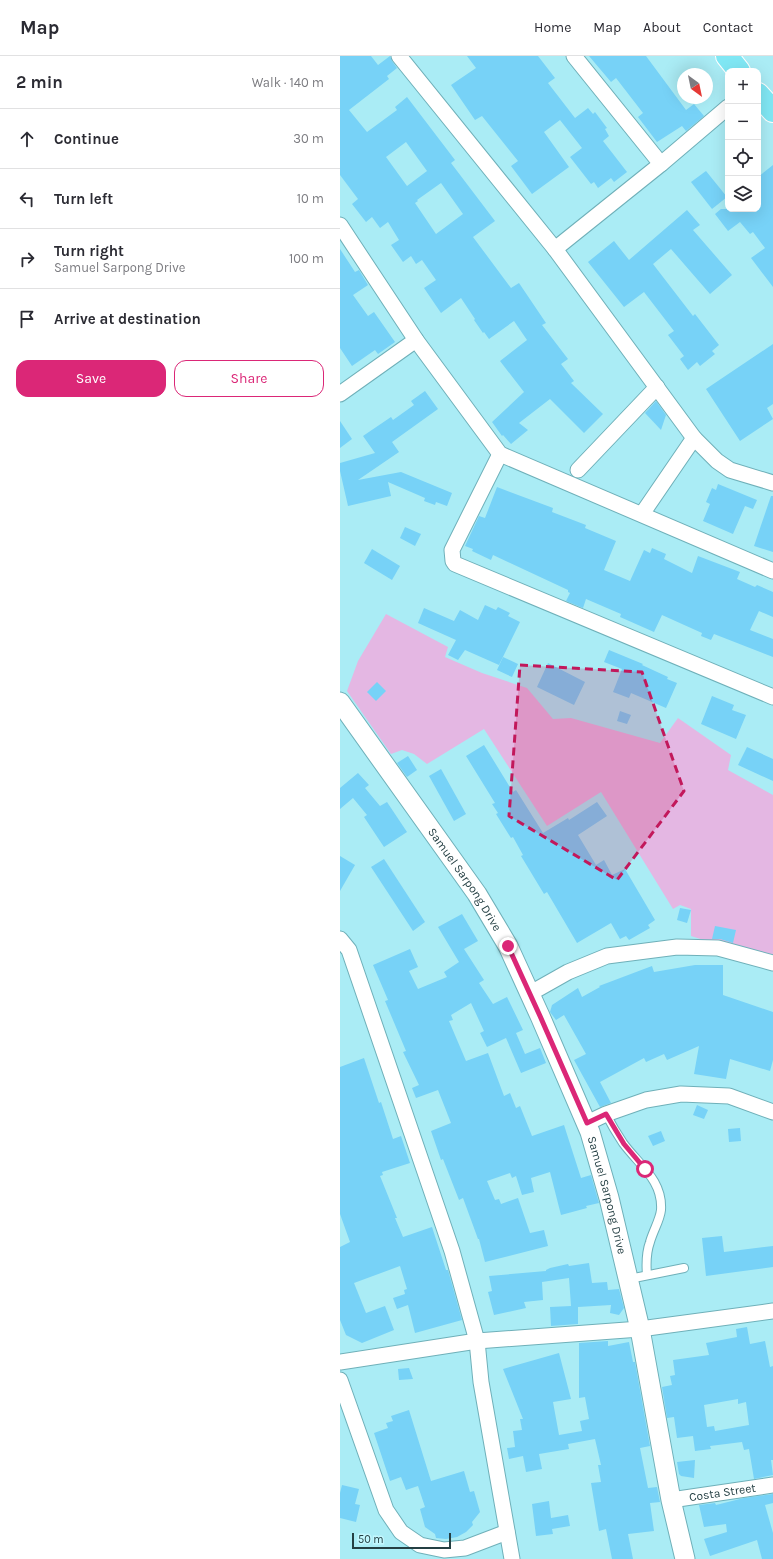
<!DOCTYPE html>
<html lang="en">
<head>
<meta charset="utf-8">
<style>
  :root { --surface:#fff; --page:#f2f2f3; --text:#2b2b33; --muted:#7c7c81; --line:#e1e1e2; --accent:#db2777 }
  body { margin:0; font-family:Karla,sans-serif; background:var(--page); color:var(--text) }
  .controls { position:absolute; right:12px; top:12px; display:grid; overflow:hidden; border-radius:8px; box-shadow:0 4px 16px #0002 }
  .controls button { width:36px; height:36px; display:grid; place-items:center; padding:0; border:0; border-bottom:1px solid var(--line); background:var(--surface); color:var(--text); font:20px sans-serif }
  .compass { position:absolute; left:337px; top:12px; width:36px; height:36px; border-radius:50%; background:var(--surface); box-shadow:0 4px 16px #0002; rotate:147deg }
  .scale { position:absolute; left:12px; bottom:10px; width:99px; box-sizing:border-box; padding-left:4px; border:2px solid #243f43; border-top:0; font-size:11px; line-height:14px; white-space:nowrap; color:#243f43; -webkit-text-stroke:3px #c2f7fe; paint-order:stroke }
  .stop { position:absolute; width:12px; height:12px; margin:-9px; border:3px solid #db2777; border-radius:50%; background:#fff }
  .stop.end { background:#db2777; border-color:#fff; box-shadow:0 1px 4px #0008 }
  .list { margin:0; padding:0; list-style:none }
  h2 { display:flex; justify-content:space-between; align-items:center; height:52px; margin:0; padding:0 16px; font-size:17px }
  h2 small { font-size:13px; font-weight:400; color:var(--muted) }
  .list li { display:grid; grid-template-columns:26px 1fr auto; gap:12px; align-items:center; box-sizing:border-box; height:60px; padding:0 16px; border-top:1px solid var(--line) }
  .list b { display:block; font-size:15px; white-space:nowrap }
  .list p { margin:0; font-size:13px; white-space:nowrap; color:var(--muted) }
  .list em { font-size:13px; font-style:normal; color:var(--muted) }
  .actions { display:flex; gap:8px; padding:12px 16px }
  .actions a { flex:1; padding:9px 0; border:1px solid var(--accent); border-radius:12px; text-align:center; font-size:14px; color:var(--accent) }
  .actions .main { background:var(--accent); color:#fff }
  .icon { flex:none; width:22px; height:22px; fill:none; stroke:currentColor; stroke-width:2; stroke-linecap:round; stroke-linejoin:round }
  .map { position:relative; flex:none; width:433px; height:1503px; overflow:hidden }
  header { display:flex; align-items:center; gap:24px; box-sizing:border-box; height:56px; padding:0 20px; background:var(--surface); border-bottom:1px solid var(--line) }
  header strong { font-size:19px }
  nav { display:flex; gap:22px; margin-inline-start:auto; font-size:14px }
  main { display:flex }
  aside { flex:1; background:var(--surface) }
  .map>svg:first-child { display:block }
  .green { fill:#e4b7e3 }
  .building { fill:#77d2f7; fill-rule:evenodd }
  .lines { fill:none; stroke-linecap:round; stroke-linejoin:round }
  .service-casing { stroke:#6fb0b9; stroke-width:10 }
  .minor-casing { stroke:#6fb0b9; stroke-width:17 }
  .tertiary-casing { stroke:#6fb0b9; stroke-width:21 }
  .trunk-casing { stroke:#fff; stroke-width:24 }
  .service { stroke:#fff; stroke-width:8 }
  .minor { stroke:#fff; stroke-width:15 }
  .tertiary { stroke:#fff; stroke-width:19 }
  .trunk { stroke:#80e7f4; stroke-width:22 }
  .route { stroke:#db2777; stroke-width:5 }
  .marked { fill:#c2185b; fill-opacity:0.2; stroke:#c2185b; stroke-width:3; stroke-dasharray:8 5; stroke-linejoin:round }
  .labels { text-anchor:middle; stroke-width:3.5; stroke-linejoin:round; paint-order:stroke }
  .street-label { font-size:12px; fill:#243f43; stroke:#c2f7fe }
</style>
</head>
<body>
<header>
<strong>Map</strong>
<nav><a>Home</a><a>Map</a><a>About</a><a>Contact</a></nav>
</header>
<main>
<aside>
<h2>2 min<small>Walk · 140 m</small></h2>
<ul class="list">
<li><svg class="icon" aria-label="ahead" viewBox="0 0 24 24"><path d="M12 20V5M6 11l6-6 6 6"/></svg><div><b>Continue</b></div><em>30 m</em></li>
<li><svg class="icon" aria-label="left" viewBox="0 0 24 24"><path d="M17 20v-9H6M10 6l-5 5 5 5"/></svg><div><b>Turn left</b></div><em>10 m</em></li>
<li><svg class="icon" aria-label="right" viewBox="0 0 24 24"><path d="M7 20v-9h11M14 6l5 5-5 5"/></svg><div><b>Turn right</b><p>Samuel Sarpong Drive</p></div><em>100 m</em></li>
<li><svg class="icon" aria-label="arrive" viewBox="0 0 24 24"><path d="M6 21V4h12l-3 4 3 4H6"/></svg><div><b>Arrive at destination</b></div></li>
</ul>
<div class="actions"><a class="main">Save</a><a>Share</a></div>
</aside>
<div class="map">
<svg width="433" height="1503" viewBox="0 0 433 1503">
  <rect width="100%" height="100%" fill="#aaecf5"/>
  <path class="green" d="M46 558 108 591 105 601 142 617 187 632 213 663 231 662 320 687 338 662 391 699 388 714 433 739V906L351 880V853L340 849 333 853 261 736 207 770 144 673 87 708 74 698 62 694 51 698 7 635 18 605Z"/>
  <g class="building">
    <path d="M0 0H31L38 9 50 0 52 5 57 12 47 20 49 23 9 54 27 76 57 54 55 51 67 41 115 104 111 107 155 165 133 181 171 232 179 227 206 267 202 269 228 303 221 308 234 325 231 327 263 358 244 377 210 343 179 367 188 374 171 388 163 379 162 380 152 366 184 336 160 305 187 284 174 265 149 283 144 276 143 277 134 264 135 263 121 242 101 257 84 232 96 224 82 204 76 208 71 200 63 206 51 189 59 184 48 166 40 172 32 161 26 166 12 148 18 143 0 119ZM66 86 87 115 67 130 46 101ZM101 127 123 158 96 178 75 147 78 145 77 144Z"/>
    <path d="M127 0H198L215 22 208 27 235 62 248 52 253 58 255 56 267 72 265 73 269 80 263 85 287 116 274 126 271 122 258 132 254 126 251 128 230 101 242 92 220 64 204 76 229 111 192 138 171 110 178 105 142 60 135 64 111 29 136 12Z"/>
    <path d="M249 0H306L346 54 354 48 364 60 346 75 342 70 317 86 298 61 303 57 276 22 271 26Z"/>
    <path d="M433 109V231L411 202 425 192 413 176 410 178 400 166 388 175 375 158 381 153H418V121Z"/>
    <path d="M366 115 387 141 372 153 351 126Z"/>
    <path d="M347 154 360 169 353 174 392 219 370 238 331 193 313 208 353 260 355 258 379 289 372 295 375 298 360 310 357 306 348 314 340 303 344 300 328 279 334 275 304 236 284 251 248 206 274 185 289 204Z"/>
    <path d="M0 193 15 216 19 214 28 229 13 239 28 260 34 256 55 286 38 298 35 294 12 310 0 292Z"/>
    <path d="M433 288V348L427 352 433 363 400 385 366 333Z"/>
    <path d="M85 335 98 353 52 386 59 396 18 424 61 416 112 437 107 450 96 446 95 449 84 445 85 442 48 426 51 440 8 450 0 415V407L35 397 23 380 51 361 53 364 74 349 71 345Z"/>
    <path d="M316 345 326 359 321 374 305 357Z"/>
    <path d="M0 365 12 383 0 392Z"/>
    <path d="M378 428 417 444 413 453 405 450 393 478 363 465 370 448 366 446 372 432 376 434Z"/>
    <path d="M157 431 213 452 212 456 246 469 245 472 276 485 264 514 290 525 304 494 310 497 312 492 326 498 324 503 352 517 358 500 400 516 397 523 415 531 417 529 433 536V561L419 555 410 574 433 583V601L374 578 371 584 361 580 362 577 322 559 314 576 280 561 281 558 246 543 243 552 226 545 230 537 228 536V534L153 499 151 504 132 495 133 493 125 490 139 460 145 462Z"/>
    <path d="M431 440H433V496L414 490Z"/>
    <path d="M65 471 81 478 75 490 60 482Z"/>
    <path d="M32 493 60 510 52 524 24 507Z"/>
    <path d="M145 549 156 554 158 551 170 557 168 560 180 566 159 609 125 594 118 604 108 599 116 584 78 567 84 552 114 565 120 554 138 564Z"/>
    <path d="M269 594 303 608 302 609 328 621 327 623 337 627 326 652 291 637 289 642 273 636 282 613 264 606Z"/>
    <path d="M163 601 178 608 172 621 157 614Z"/>
    <path d="M208 607 245 626 234 649 197 631Z"/>
    <path d="M37 626 46 635 36 645 27 636Z"/>
    <path d="M372 640 394 649 392 654 406 659 396 683 361 668Z"/>
    <path d="M280 655 291 659 287 668 277 665Z"/>
    <path d="M144 689 173 736 176 734 203 777 228 762 229 764 257 746 267 760 238 779 256 809 264 804 272 819 285 813 315 864 308 869 310 872 289 884 286 880 280 883 271 867 237 887 207 836 204 838 181 800 183 799 173 781 171 782 156 758 158 757 152 748 155 747 126 700Z"/>
    <path d="M407 691 433 703V725L398 709Z"/>
    <path d="M68 700 77 714 67 721 57 707Z"/>
    <path d="M101 713 126 758 114 765 89 720Z"/>
    <path d="M18 717 29 729 25 732 40 750 47 746 67 776 44 791 24 761 27 759 13 742 0 753V732Z"/>
    <path d="M0 800 15 809 0 835Z"/>
    <path d="M44 803 85 866 73 875 31 811Z"/>
    <path d="M340 852 351 854 347 867 337 864Z"/>
    <path d="M122 858 138 885 124 893 144 924 139 927 153 948 167 941 183 974 176 977 185 998 200 992 206 1007 181 1017 166 982 147 991 140 977 144 975 131 947 111 959 113 964 109 965 126 1005 148 997 164 1040 170 1037 176 1052 180 1050 192 1080 224 1069 241 1122 251 1119 259 1147 246 1150 247 1152 221 1159 210 1116 191 1122 194 1136 182 1139 176 1120 172 1122 170 1117 147 1125 155 1144 159 1143 161 1148 178 1142 190 1177 204 1174 208 1190 145 1206 139 1183H138L123 1142 119 1144 103 1103 101 1104 91 1075 111 1067 98 1034 76 1042 72 1032 79 1029 63 996 66 995 45 945 48 944 33 909 70 893 78 911 69 915 78 933 107 921 104 916 119 906 98 871Z"/>
    <path d="M375 870 396 874 393 887 380 883H372Z"/>
    <path d="M355 909H383V939L433 956V1004L430 1015 390 1003 386 1023 354 1018 359 990 327 1004 324 998 306 1006 304 1002 260 1026 271 1047 260 1051 234 1004 246 998 224 959 216 964 210 956 212 949 238 932 242 941 260 931 259 930 312 910 314 916Z"/>
    <path d="M24 1002 39 1047 41 1046 53 1083 61 1080 70 1107 42 1116 43 1119 40 1120 57 1162H55L63 1181 92 1171 106 1214H108L122 1264 75 1277 68 1249 57 1253 53 1242 65 1238 64 1234 67 1233 60 1210 14 1227 26 1257 45 1250 54 1274 22 1287 6 1279 0 1264V1191L10 1186 0 1158V1011Z"/>
    <path d="M357 1049 368 1054 364 1063 353 1059Z"/>
    <path d="M400 1072 401 1085 389 1086 388 1073Z"/>
    <path d="M321 1075 325 1085 313 1090 308 1080Z"/>
    <path d="M382 1180 384 1196 433 1190V1211L366 1220 362 1182Z"/>
    <path d="M249 1207 252 1227 267 1226 268 1234 279 1233 284 1252 279 1259 270 1257 271 1249 238 1251V1268L211 1270 210 1251 231 1250 229 1222 202 1226 203 1244 184 1246 186 1252 154 1259 148 1236 152 1235 149 1220 206 1215V1214L210 1212 228 1208 229 1210Z"/>
    <path d="M407 1271 410 1288 425 1285 430 1311 433 1310V1404H431L433 1419 414 1423 409 1393 404 1394 402 1386 370 1390 371 1393 355 1395 353 1380 337 1382 334 1361 327 1362 322 1331 332 1329 330 1320 335 1319 333 1304 369 1299 366 1287 397 1281 396 1273ZM398 1343V1348L406 1346 409 1369 375 1375 374 1370 367 1371 364 1349Z"/>
    <path d="M268 1285V1290L289 1286 293 1306H295L310 1390 300 1392 308 1432 317 1431 320 1446 310 1447 314 1475 288 1478 293 1503H272L266 1473 259 1475 251 1427 261 1426 258 1409H261L255 1383 228 1388 229 1393 199 1398 202 1413 186 1416 183 1400 169 1403 167 1392 175 1391 173 1375 182 1374 180 1363H183L163 1313 219 1297 231 1343 213 1346 219 1379 242 1375 240 1365 249 1363 245 1341 239 1342V1287Z"/>
    <path d="M69 1312 73 1323 59 1324 58 1313Z"/>
    <path d="M69 1354 91 1425 124 1415 130 1436 134 1435 140 1456 132 1466 133 1469 126 1476 117 1481 106 1483 96 1482 95 1478 85 1471 80 1453 85 1451 78 1430 66 1434 61 1421 50 1425 34 1377 48 1372 46 1367 53 1365 51 1360Z"/>
    <path d="M355 1404 354 1422 341 1420 339 1418 337 1406Z"/>
    <path d="M2 1429 19 1433 15 1448 20 1449 16 1466 0 1462V1437Z"/>
    <path d="M433 1438V1447L425 1449 433 1477V1503H422L417 1484 370 1500 364 1483 387 1476 386 1468 364 1471 359 1449 375 1447 376 1449 404 1442Z"/>
    <path d="M209 1445 211 1462 228 1459 230 1470 212 1473 213 1478 196 1480 192 1448Z"/>
  </g>
  <g class="lines">
    <defs>
      <g id="service">
        <path d="M266 1058C271 1068 277 1078 283 1087 299 1109 323 1124 321 1154 320 1164 313 1175 310 1186 306 1197 306 1207 307 1219"/>
        <path d="M289 1223 344 1212"/>
      </g>
      <g id="minor">
        <path d="M59 0 215 193 354 382 377 405 390 414 433 427"/>
        <path d="M234 0 321 108"/>
        <path d="M0 169 76 284 160 398 433 515"/>
        <path d="M215 193 321 108 388 51"/>
        <path d="M0 338 76 284"/>
        <path d="M160 398 112 494 113 505 115 508 433 641"/>
        <path d="M238 414 317 331"/>
        <path d="M302 458 354 382"/>
        <path d="M0 883 9 894 112 1195 137 1285 141 1326 172 1503"/>
        <path d="M189 938 228 916 267 900 337 891 378 892 433 907"/>
        <path d="M247 1067 266 1058 306 1044 341 1038 389 1040 433 1056"/>
        <path d="M0 1306 137 1285 300 1273 433 1255"/>
        <path d="M0 1324 46 1454 61 1476 80 1489 104 1494 125 1492 167 1476"/>
        <path id="s1" d="M331 1444 433 1429"/>
      </g>
      <g id="tertiary">
        <path id="s2" d="M0 646 137 838 168 890 200 960 250 1076 269 1142 300 1273 331 1444 345 1503"/>
      </g>
      <g id="trunk">
        <path d="M387 0 399 15"/>
        <path d="M418 38 433 55"/>
      </g>
    </defs>
    <use href="#service" class="service-casing"/>
    <use href="#minor" class="minor-casing"/>
    <use href="#tertiary" class="tertiary-casing"/>
    <use href="#trunk" class="trunk-casing"/>
    <use href="#service" class="service"/>
    <use href="#minor" class="minor"/>
    <use href="#tertiary" class="tertiary"/>
    <use href="#trunk" class="trunk"/>
  </g>
  <g class="lines">
    <path class="route" d="M168 890 200 960 247 1067 266 1058 284 1088 305 1113"/>
  </g>
  <path class="marked" d="M180 609 302 616 344 735 277 824 169 760Z"/>
  <g class="labels">
    <g class="street-label">
      <text dy="4" stroke="none"><textPath href="#s2" startOffset="217">Samuel Sarpong Drive</textPath></text>
      <text dy="4" stroke="none"><textPath href="#s2" startOffset="565">Samuel Sarpong Drive</textPath></text>
      <text dy="4" stroke="none"><textPath href="#s1" startOffset="52">Costa Street</textPath></text>
    </g>
  </g>
</svg>
<div class="controls">
<button>+</button>
<button>−</button>
<button><svg class="icon" aria-label="locate" viewBox="0 0 24 24"><circle cx="12" cy="12" r="6"/><path d="M12 2v4M12 18v4M2 12h4M18 12h4"/></svg></button>
<button><svg class="icon" aria-label="layers" viewBox="0 0 24 24"><path d="M12 4l9 5-9 5-9-5zM3 14l9 5 9-5"/></svg></button>
</div>
<svg class="compass" viewBox="-18 -18 36 36"><path d="M0-13l5 13h-10z" fill="#e53935"/><path d="M0 13l5-13h-10z" fill="#7c7c81"/></svg>
<div class="scale">50 m</div>
<div class="stop" style="left:305px;top:1113px"></div>
<div class="stop end" style="left:168px;top:890px"></div>
</div>
</main>
</body>
</html>
